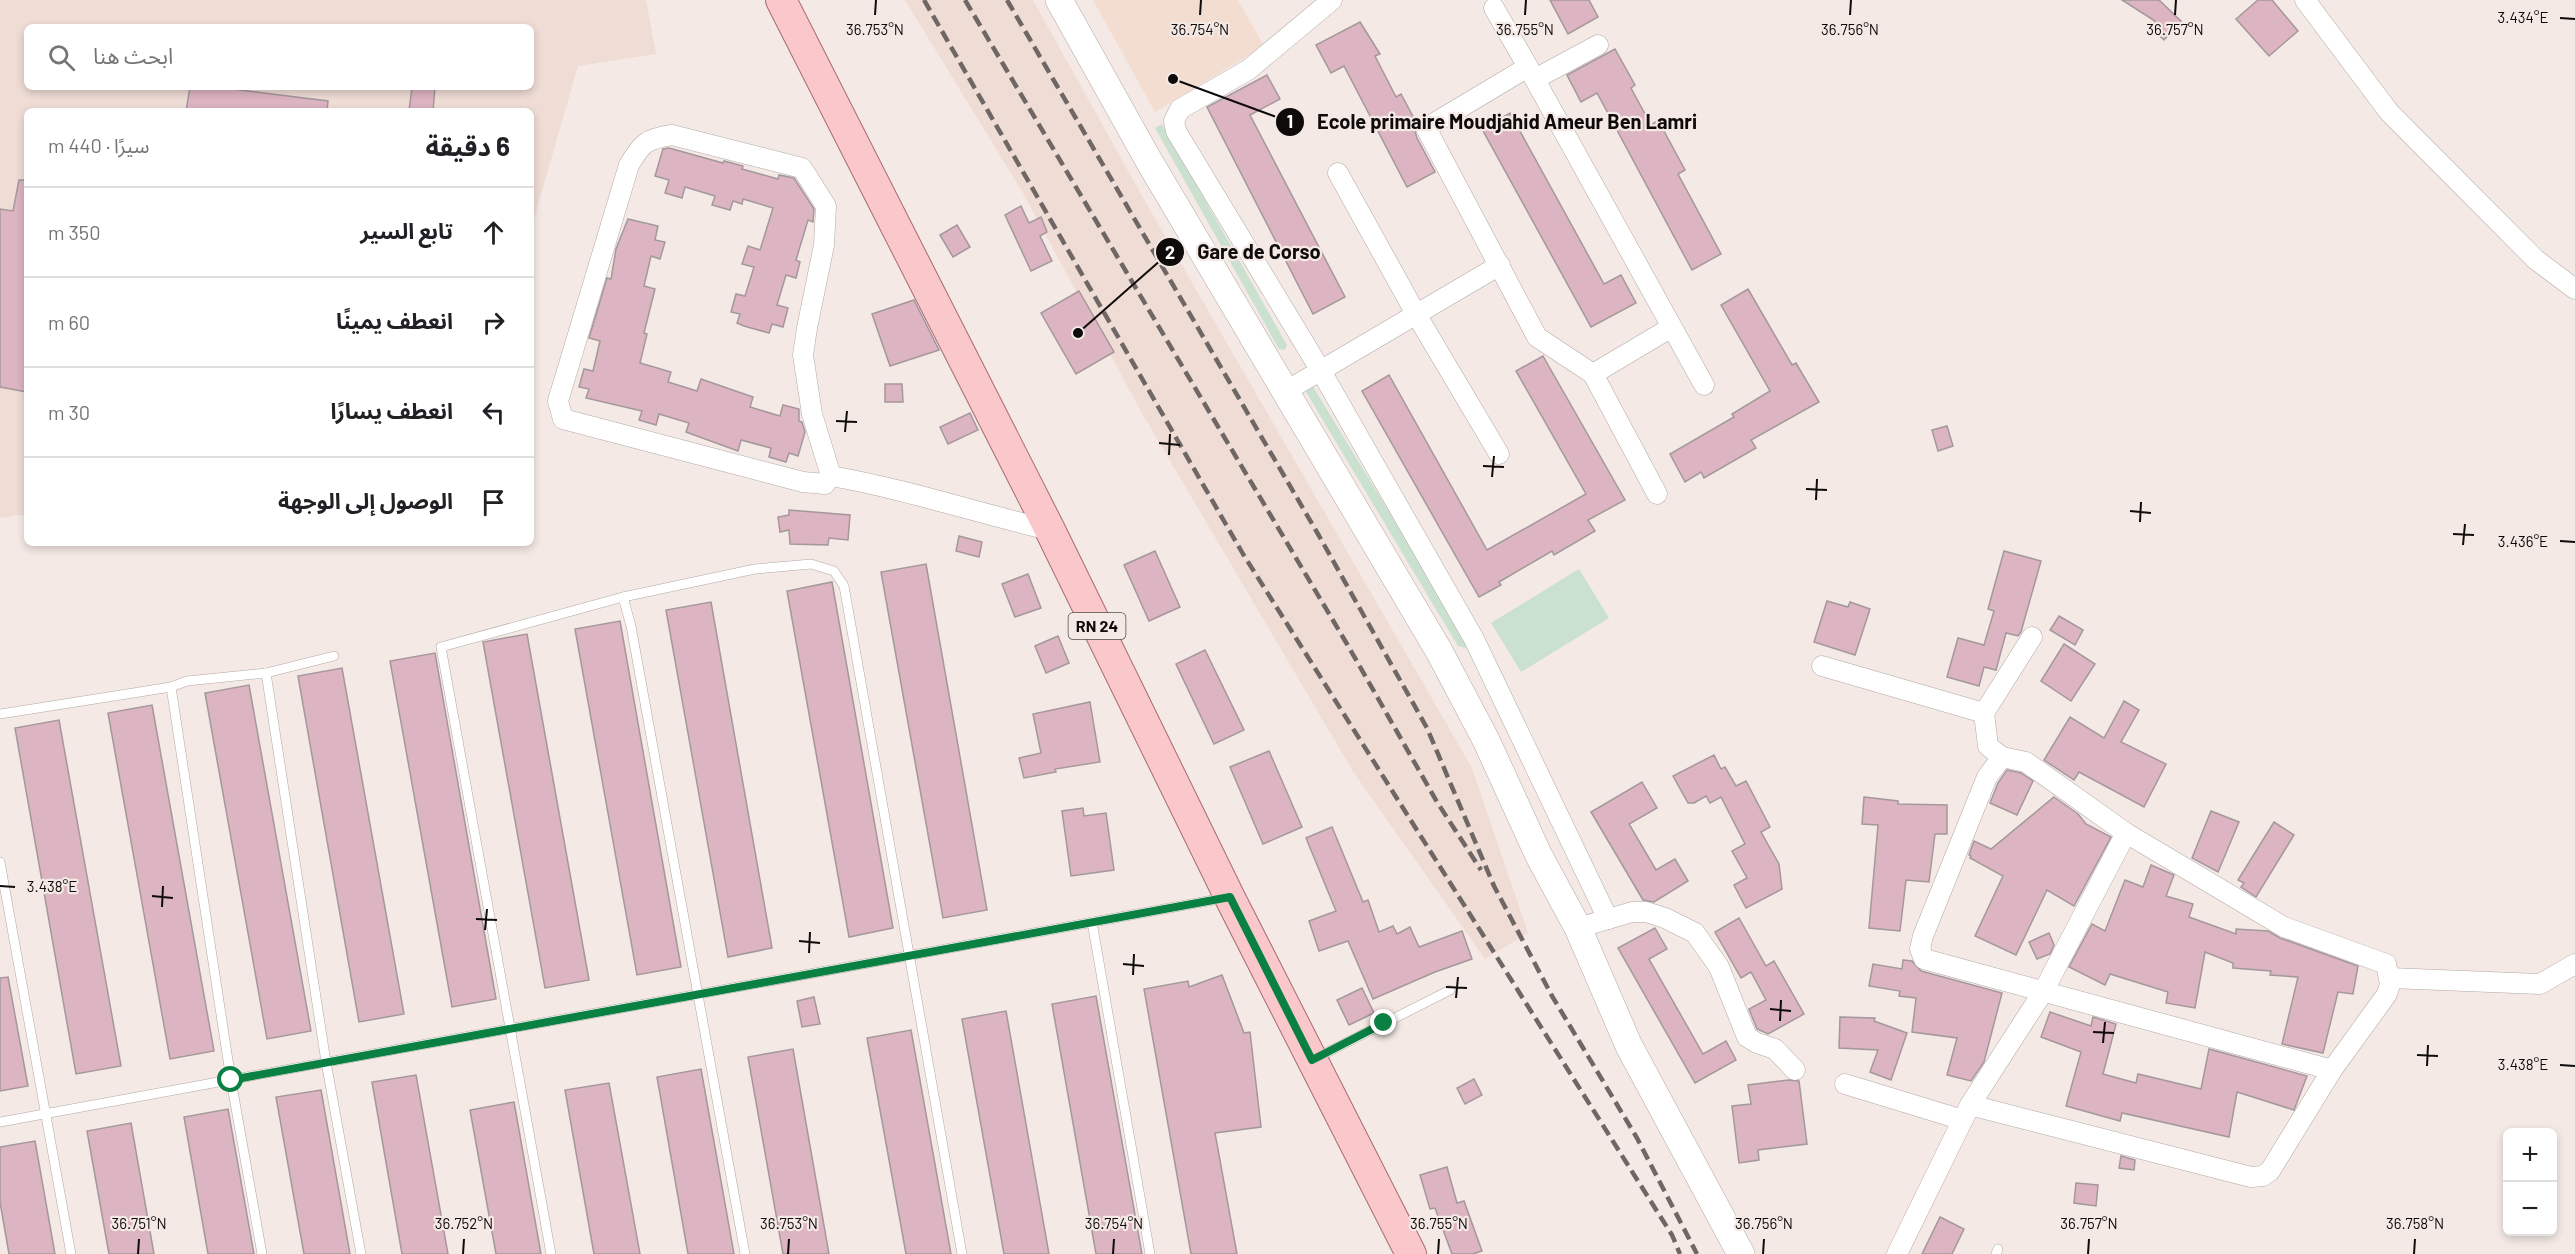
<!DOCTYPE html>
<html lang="ar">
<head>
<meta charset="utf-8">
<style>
  :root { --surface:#fff; --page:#f2f2f2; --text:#202124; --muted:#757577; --line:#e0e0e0 }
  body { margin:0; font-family:Barlow,"Noto Sans Arabic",sans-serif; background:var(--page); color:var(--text); direction:rtl }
  .controls { position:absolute; right:18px; bottom:18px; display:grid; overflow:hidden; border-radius:9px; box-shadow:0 3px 9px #0003 }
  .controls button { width:54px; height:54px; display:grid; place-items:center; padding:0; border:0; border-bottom:2px solid var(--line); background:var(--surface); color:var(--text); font:30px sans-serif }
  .stop { position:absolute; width:18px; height:18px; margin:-14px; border:4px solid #0b8043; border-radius:50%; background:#fff }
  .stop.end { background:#0b8043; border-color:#fff; box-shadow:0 2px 6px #0008 }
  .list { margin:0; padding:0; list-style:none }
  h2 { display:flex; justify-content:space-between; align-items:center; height:78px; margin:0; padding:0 24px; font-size:26px }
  h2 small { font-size:20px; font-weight:400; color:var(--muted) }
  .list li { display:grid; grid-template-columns:39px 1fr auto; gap:18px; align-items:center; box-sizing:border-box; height:90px; padding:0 24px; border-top:2px solid var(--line) }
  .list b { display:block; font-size:22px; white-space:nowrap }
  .list em { font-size:20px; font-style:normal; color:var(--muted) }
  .icon { flex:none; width:33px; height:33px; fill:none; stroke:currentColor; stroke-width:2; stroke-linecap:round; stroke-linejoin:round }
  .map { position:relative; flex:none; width:2575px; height:1254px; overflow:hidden; direction:ltr }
  .search { position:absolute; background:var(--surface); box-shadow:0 3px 9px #0003; left:24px; top:24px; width:510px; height:66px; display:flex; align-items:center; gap:15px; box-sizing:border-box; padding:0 21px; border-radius:9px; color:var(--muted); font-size:22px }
  .panel { position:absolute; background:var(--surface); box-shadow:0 3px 9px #0003; left:24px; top:108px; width:510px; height:438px; border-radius:9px; direction:rtl }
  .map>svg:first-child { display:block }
  .built { fill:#efdcd5; fill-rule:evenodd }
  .education { fill:#f3ddd0 }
  .green { fill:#cbe1cf }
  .building { fill:#ddb4c1; stroke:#a3989b; stroke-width:1.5 }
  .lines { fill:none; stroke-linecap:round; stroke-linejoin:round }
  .lane-casing { stroke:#b2a8a4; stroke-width:10 }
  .street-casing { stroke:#b2a8a4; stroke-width:21 }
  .secondary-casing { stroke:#b2a8a4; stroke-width:28 }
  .primary-casing { stroke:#a56c71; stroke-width:32 }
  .lane { stroke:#fff; stroke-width:9 }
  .street { stroke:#fff; stroke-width:20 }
  .secondary { stroke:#fff; stroke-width:27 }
  .primary { stroke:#fac7cb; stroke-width:30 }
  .rail { stroke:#6e6765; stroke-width:4.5; stroke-dasharray:12 6; stroke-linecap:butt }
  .route { stroke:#0b8043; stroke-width:8 }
  .ticks { fill:none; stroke:#0e0b0a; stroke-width:2 }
  .labels { text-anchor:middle; stroke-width:4.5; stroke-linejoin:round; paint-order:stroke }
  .shield { fill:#f4e9e5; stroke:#534e4c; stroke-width:1.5 }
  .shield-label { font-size:16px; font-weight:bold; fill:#0e0b0a }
  .ticks-label { font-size:15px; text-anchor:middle; fill:#0e0b0a; stroke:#f4e9e5; stroke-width:4.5; stroke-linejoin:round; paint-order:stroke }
  .leader { fill:none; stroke:#0e0b0a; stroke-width:2 }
  .callout-dot { fill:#0e0b0a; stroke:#f4e9e5; stroke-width:2 }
  .mark-label { font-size:18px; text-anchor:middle; font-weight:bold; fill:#fff }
  .callout-label { font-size:20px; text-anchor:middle; font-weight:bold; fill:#0e0b0a; stroke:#f4e9e5; stroke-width:4.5; stroke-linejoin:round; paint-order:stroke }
</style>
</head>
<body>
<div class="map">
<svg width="2575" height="1254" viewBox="0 0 2575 1254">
  <rect width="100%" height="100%" fill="#f4e9e5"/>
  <g class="built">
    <path d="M0 0H646L656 54 578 66 531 229V111H27V514L0 518ZM27 27H531V87H27Z"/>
    <path d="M905 0H1033L1142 196 1472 768 1528 933 1485 959 1354 773 1143 415 1023 193Z"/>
  </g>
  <path class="education" d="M1093 0H1238L1264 46 1155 112Z"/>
  <g class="green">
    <path d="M1162 124 1287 345 1285 350 1279 349 1155 128Z"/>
    <path d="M1312 385 1467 640 1466 648 1458 646 1306 392V389Z"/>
    <path d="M1579 569 1609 618 1521 672 1491 623Z"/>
  </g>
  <g class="building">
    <path d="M1550 0H1589L1598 17 1568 34Z"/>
    <path d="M2122 0H2159L2181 21 2164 40 2150 27 2155 21Z"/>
    <path d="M2258 0H2272L2298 31 2269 56 2236 19Z"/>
    <path d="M1360 22 1380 54 1375 56 1396 97 1401 94 1416 122 1414 128 1417 138 1435 172 1407 187 1344 66 1331 73 1316 45Z"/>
    <path d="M1615 49 1635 85 1631 88 1651 125 1658 120 1685 170 1678 174 1721 254 1692 270 1597 93 1581 102 1567 75Z"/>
    <path d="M1267 75 1280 99 1250 115 1345 297 1313 314 1207 107Z"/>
    <path d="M190 87H217L328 101 327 111H186Z"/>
    <path d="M412 87H435L433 111H409Z"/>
    <path d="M1510 113 1604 284 1621 275 1636 303 1591 327 1482 129Z"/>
    <path d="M669 148 723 163 724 161 743 166 742 169 778 179 779 175 794 178 814 209 813 222 808 220 796 260 800 262 796 278 786 275 777 305 788 308 783 327 772 324 769 333 744 326 737 323 740 314 731 312 736 294 745 296 754 267 742 264 748 246 760 250 773 208 743 199 742 204 733 201 730 210 712 205 715 196 685 187 682 198 665 193 669 180 655 176 663 149Z"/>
    <path d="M19 180H27V392L0 387V209L13 211Z"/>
    <path d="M1021 206 1029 223 1041 217 1047 232 1040 236 1052 261 1031 271 1005 215Z"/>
    <path d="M628 219 658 226 655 240 665 242 660 259 651 256 644 286 655 289 644 333 647 334 640 363 671 372 668 382 697 391 701 379 753 397 750 407 780 416 783 405 799 409V421L802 422 805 432 798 456 789 453 786 462 769 457 771 448 741 440 738 451 686 432 689 423 659 414 656 425 639 420 642 411 586 398 589 389 579 387 584 369 593 371 600 341 589 338 607 278 611 279 616 249Z"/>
    <path d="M957 225 970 247 953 257 940 235Z"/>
    <path d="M1748 289 1792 365 1796 363 1819 402 1751 440 1756 448 1704 478 1701 472 1685 482 1670 454 1734 417 1732 414 1770 391 1721 305Z"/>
    <path d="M1079 291 1114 352 1076 374 1041 313Z"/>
    <path d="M914 300 939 350 890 366 872 314Z"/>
    <path d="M1543 356 1625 500 1588 520 1595 531 1554 555 1552 551 1499 582 1501 585 1479 597 1362 391 1389 375 1487 550 1586 494 1516 371Z"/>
    <path d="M885 384H902L903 402H885Z"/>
    <path d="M970 413 978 430 948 444 940 427Z"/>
    <path d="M1947 426 1953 446 1938 451 1932 430Z"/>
    <path d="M789 510 850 515 848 540 829 538 828 545 790 544 789 530 780 532 778 517 789 515Z"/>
    <path d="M959 536 982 542 979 557 956 551Z"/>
    <path d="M1155 551 1180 607 1149 621 1124 565Z"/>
    <path d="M2004 551 2041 561 2021 632 2018 636 2006 633 1996 670 1984 667 1979 686 1947 677 1958 638 1984 645 1994 611 1988 609Z"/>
    <path d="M926 564 987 910 943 918 881 572Z"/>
    <path d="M1028 574 1041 608 1015 617 1002 584Z"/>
    <path d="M832 582 893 928 849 937 787 591Z"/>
    <path d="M1827 601 1848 607 1850 602 1870 609 1855 655 1814 642Z"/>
    <path d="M711 602 772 948 728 957 666 610Z"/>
    <path d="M2059 616 2083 630 2075 645 2050 630Z"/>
    <path d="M620 621 681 967 637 975 575 629Z"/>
    <path d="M527 634 589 980 545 988 483 642Z"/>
    <path d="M1058 636 1069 663 1046 673 1035 646Z"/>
    <path d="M2064 644 2095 664 2071 701 2041 681Z"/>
    <path d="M1205 650 1244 730 1214 744 1176 664Z"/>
    <path d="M435 653 496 999 452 1007 390 661Z"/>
    <path d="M342 668 404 1014 359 1022 298 676Z"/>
    <path d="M249 685 311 1031 267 1039 205 693Z"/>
    <path d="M2124 701 2139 710 2121 742 2166 764 2144 807 2079 772 2074 780 2044 760 2070 717 2104 738Z"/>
    <path d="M1090 702 1100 762 1055 769 1056 772 1024 778 1019 758 1041 753 1033 714Z"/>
    <path d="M152 705 214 1051 170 1059 108 713Z"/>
    <path d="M59 720 121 1066 76 1074 15 728Z"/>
    <path d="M1269 751 1302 827 1263 844 1230 767Z"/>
    <path d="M1714 755 1721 769 1725 767 1736 786 1746 781 1770 827 1761 832 1779 864 1782 889 1746 908 1734 885 1747 878 1732 851 1745 844 1721 797 1710 803 1706 796 1694 803H1688L1673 776Z"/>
    <path d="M2007 770 2021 773 2033 781 2017 815 1990 803 1998 783Z"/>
    <path d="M1642 782 1657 808 1629 824 1656 870 1675 859 1688 881 1654 902 1643 900 1591 812Z"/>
    <path d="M1864 797 1898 801V804L1947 805V834H1935L1929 882 1906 880 1900 931 1869 928 1878 825 1862 824Z"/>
    <path d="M2054 797 2078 814 2086 824 2111 837 2074 906 2047 890 2016 955 1975 936 2003 876 1970 858 1971 856 1969 855 1974 841 1991 849Z"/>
    <path d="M1083 808 1084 816 1106 813 1114 870 1071 876 1062 811Z"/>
    <path d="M2211 811 2239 822 2218 872 2192 858Z"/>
    <path d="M2274 822 2294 835 2256 897 2241 887 2244 883 2238 880Z"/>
    <path d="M1332 827 1363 902 1368 900 1379 932 1393 926 1397 934 1410 927 1419 947 1462 931 1472 959 1435 972 1373 999 1348 941 1319 951 1309 921 1336 911 1306 838Z"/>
    <path d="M2151 865 2174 875 2166 896 2193 904 2189 917 2236 934V929L2268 931 2280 938 2358 966 2353 994 2338 992 2323 1053 2282 1044 2298 977 2270 975 2271 971 2233 968V963L2205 952 2195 1008 2166 1003 2168 992 2110 974 2105 985 2069 967 2092 924 2105 931 2125 880 2143 887Z"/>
    <path d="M1739 918 1766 966 1774 961 1804 1014 1768 1034 1757 1029 1749 1009 1766 1000 1751 972 1741 978 1715 932Z"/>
    <path d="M1655 928 1667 949 1649 959 1703 1054 1726 1041 1736 1060 1695 1083 1618 948Z"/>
    <path d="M2049 933 2054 945 2050 954 2037 959 2029 942Z"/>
    <path d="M1903 960 1912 961 1921 971 2002 993 1984 1062 1971 1081 1947 1075 1957 1038 1912 1032 1916 998 1899 996 1900 991 1869 986 1873 964 1902 969Z"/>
    <path d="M1222 975 1244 1033 1250 1032 1261 1127 1215 1133 1237 1254H1191L1144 989 1188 981 1189 987Z"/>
    <path d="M8 977 28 1086 0 1091V978Z"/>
    <path d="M1362 988 1374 1013 1349 1025 1337 1000Z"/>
    <path d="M1096 996 1142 1254H1096L1052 1004Z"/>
    <path d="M814 997 820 1024 802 1027 797 1001Z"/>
    <path d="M1006 1011 1049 1254H1004L962 1019Z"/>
    <path d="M2050 1012 2091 1026 2093 1017 2116 1024 2103 1074 2136 1083 2138 1074 2201 1089 2209 1049 2307 1076 2294 1110 2237 1092 2229 1137 2122 1113 2120 1121 2066 1106 2081 1052 2041 1037Z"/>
    <path d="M1840 1017 1875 1018 1874 1021 1907 1033 1891 1080 1870 1072 1878 1050 1839 1048Z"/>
    <path d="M911 1030 951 1254H906L867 1038Z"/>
    <path d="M793 1049 829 1254H783L748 1057Z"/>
    <path d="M701 1069 734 1254H688L657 1077Z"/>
    <path d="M416 1075 448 1254H402L372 1082Z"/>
    <path d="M1474 1079 1482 1095 1465 1104 1457 1088Z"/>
    <path d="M1789 1080 1799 1081 1807 1144 1758 1150 1759 1160 1739 1163 1732 1106 1751 1104 1748 1085Z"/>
    <path d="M609 1083 640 1254H594L565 1090Z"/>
    <path d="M321 1090 350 1254H304L276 1097Z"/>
    <path d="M514 1102 541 1254H496L470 1110Z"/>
    <path d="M228 1109 254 1254H208L184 1117Z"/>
    <path d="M131 1123 154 1254H109L87 1131Z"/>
    <path d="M35 1141 55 1254H9L0 1202V1147Z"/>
    <path d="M2121 1156 2135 1160 2134 1170 2119 1168Z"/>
    <path d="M1447 1167 1457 1203 1464 1201 1482 1251 1473 1254H1452L1435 1208 1430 1209 1420 1175Z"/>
    <path d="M2076 1183 2098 1185 2096 1206 2074 1203Z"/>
    <path d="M1940 1217 1964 1229 1952 1254H1922Z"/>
  </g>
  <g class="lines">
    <defs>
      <g id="lane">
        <path d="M623 597 631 626 745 1254"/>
        <path d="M266 673 326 1062 361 1254"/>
        <path d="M171 687 231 1080 262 1254"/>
        <path d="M0 714 171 687 187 681 266 673 334 656"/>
        <path d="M0 862 71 1254"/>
        <path d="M1092 922 1150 1254"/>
        <path d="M1316 1058 1450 990"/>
        <path d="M0 1122 1224 898"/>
        <path d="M551 1254 441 647 623 597 755 569 811 564 834 571 844 586 962 1254"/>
        <path d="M1996 1254 1998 1249"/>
      </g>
      <g id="street">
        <path d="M1332 0 1248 70 1180 109 1174 121 1176 131 1321 371 1474 639 1608 919"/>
        <path d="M2305 0 2389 112 2535 259 2575 289"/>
        <path d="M1494 8 1528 67"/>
        <path d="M1535 79 1598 45"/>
        <path d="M672 135 802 168 826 206 824 245 807 328 803 355 812 414 831 476 825 484 803 482 563 419 558 401 629 165C642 143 646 139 672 135Z"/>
        <path d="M1338 173 1416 314 1499 454"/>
        <path d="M1672 327 1593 374 1537 337 1426 128 1528 67 1704 385"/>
        <path d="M1593 374 1657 494"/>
        <path d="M1286 391 1500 265"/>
        <path d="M831 476C905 489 977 513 1050 530"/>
        <path d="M1822 666 1984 713"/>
        <path d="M2002 757 1988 746 1984 713 2032 637"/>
        <path d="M1578 928 1632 912H1646L1665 918 1695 933 1719 967 1747 1037 1757 1043 1775 1049 1795 1070"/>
        <path d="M2390 978 2540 984 2575 964"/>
        <path d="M1845 1084 1963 1120"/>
        <path d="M1970 1105 2043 992 2126 833"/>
        <path d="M1897 1254 1970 1105 2251 1177 2263 1176 2270 1171 2332 1070 2387 994 2390 984 2386 964 2284 927 2126 833 2026 762 2002 757 1987 777 1923 936 1920 949 1924 959 2332 1070"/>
      </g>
      <path id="secondary" d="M1059 0 1149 161 1439 651 1486 740 1539 856 1578 928 1629 1046 1741 1254"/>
      <path id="primary" d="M781 0 1050 530 1230 898 1411 1254"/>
    </defs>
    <use href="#lane" class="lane-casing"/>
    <use href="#street" class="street-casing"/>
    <use href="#secondary" class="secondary-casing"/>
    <use href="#primary" class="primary-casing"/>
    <use href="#lane" class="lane"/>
    <use href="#street" class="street"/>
    <use href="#secondary" class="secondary"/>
    <use href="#primary" class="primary"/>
    <g class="rail">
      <path d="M924 0 1243 554 1672 1235 1680 1254"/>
      <path d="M965 0 1347 644 1437 802 1481 870"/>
      <path d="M1007 0 1318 534 1427 728 1494 886 1552 996 1637 1138 1697 1254"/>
    </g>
  </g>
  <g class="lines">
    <path class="route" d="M231 1080 1230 897 1312 1060 1384 1023"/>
  </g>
  <path class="ticks" d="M875 15 876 0M1200 15 1201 0M1525 15 1526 0M1850 15 1851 0M2175 15 2176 0M2560 18 2575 19M836 421 857 422M845 432 847 411M1159 443 1180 445M1169 455 1170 434M1483 466 1504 467M1492 477 1494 456M1806 489 1827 490M1816 500 1817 479M2130 511 2151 513M2140 522 2141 502M2453 534 2474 535M2560 541 2575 542M2463 545 2465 524M0 886 15 887M152 896 173 898M162 907 163 886M476 919 497 920M485 930 487 909M799 941 820 943M809 953 810 932M1123 964 1144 966M1133 975 1134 954M1446 987 1467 988M1456 998 1458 977M1770 1009 1791 1011M1780 1021 1781 1000M2093 1032 2114 1033M2103 1043 2105 1022M2417 1055 2438 1056M2560 1065 2575 1066M2427 1066 2428 1045M138 1254 139 1239M463 1254 464 1239M788 1254 789 1239M1113 1254 1114 1239M1438 1254 1439 1239M1763 1254 1764 1239M2088 1254 2089 1239M2414 1254 2415 1239"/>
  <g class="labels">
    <rect class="shield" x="1068.5" y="613" width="57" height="26" rx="4.5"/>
    <g class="shield-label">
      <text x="1097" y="632">RN 24</text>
    </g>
  </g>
  <g class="ticks-label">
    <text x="2523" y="23">3.434°E</text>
    <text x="875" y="35">36.753°N</text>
    <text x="1200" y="35">36.754°N</text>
    <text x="1525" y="35">36.755°N</text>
    <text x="1850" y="35">36.756°N</text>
    <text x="2175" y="35">36.757°N</text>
    <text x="2523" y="547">3.436°E</text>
    <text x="52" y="892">3.438°E</text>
    <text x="2523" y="1070">3.438°E</text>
    <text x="139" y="1229">36.751°N</text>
    <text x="464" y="1229">36.752°N</text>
    <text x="789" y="1229">36.753°N</text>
    <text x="1114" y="1229">36.754°N</text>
    <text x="1439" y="1229">36.755°N</text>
    <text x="1764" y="1229">36.756°N</text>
    <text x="2089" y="1229">36.757°N</text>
    <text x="2415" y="1229">36.758°N</text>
  </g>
  <path class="leader" d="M1173 79L1290 122M1078 333L1170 252"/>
  <g class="callout-dot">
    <circle cx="1173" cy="79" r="6"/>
    <circle cx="1078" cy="333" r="6"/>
    <circle cx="1290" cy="122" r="15"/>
    <circle cx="1170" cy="252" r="15"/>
  </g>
  <g class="mark-label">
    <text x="1290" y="128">1</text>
    <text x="1170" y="259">2</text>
  </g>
  <g class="callout-label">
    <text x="1507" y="129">Ecole primaire Moudjahid Ameur Ben Lamri</text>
    <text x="1259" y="259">Gare de Corso</text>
  </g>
</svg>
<div class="controls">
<button>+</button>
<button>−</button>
</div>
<div class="stop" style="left:231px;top:1080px"></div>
<div class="stop end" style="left:1384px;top:1023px"></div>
<div class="search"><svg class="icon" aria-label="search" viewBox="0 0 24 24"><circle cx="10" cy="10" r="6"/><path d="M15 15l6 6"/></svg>ابحث هنا</div>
<section class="panel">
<h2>6 دقيقة<small>سيرًا · 440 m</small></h2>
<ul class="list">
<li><svg class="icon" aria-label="ahead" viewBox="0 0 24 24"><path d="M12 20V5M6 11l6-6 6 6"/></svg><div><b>تابع السير</b></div><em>350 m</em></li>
<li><svg class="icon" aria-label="right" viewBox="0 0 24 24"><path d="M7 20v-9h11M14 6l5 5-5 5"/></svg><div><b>انعطف يمينًا</b></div><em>60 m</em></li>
<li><svg class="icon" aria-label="left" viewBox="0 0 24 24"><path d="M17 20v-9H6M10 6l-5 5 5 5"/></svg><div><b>انعطف يسارًا</b></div><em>30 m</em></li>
<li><svg class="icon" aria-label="arrive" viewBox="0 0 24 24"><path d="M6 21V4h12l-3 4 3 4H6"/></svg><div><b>الوصول إلى الوجهة</b></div></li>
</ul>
</section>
</div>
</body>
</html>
